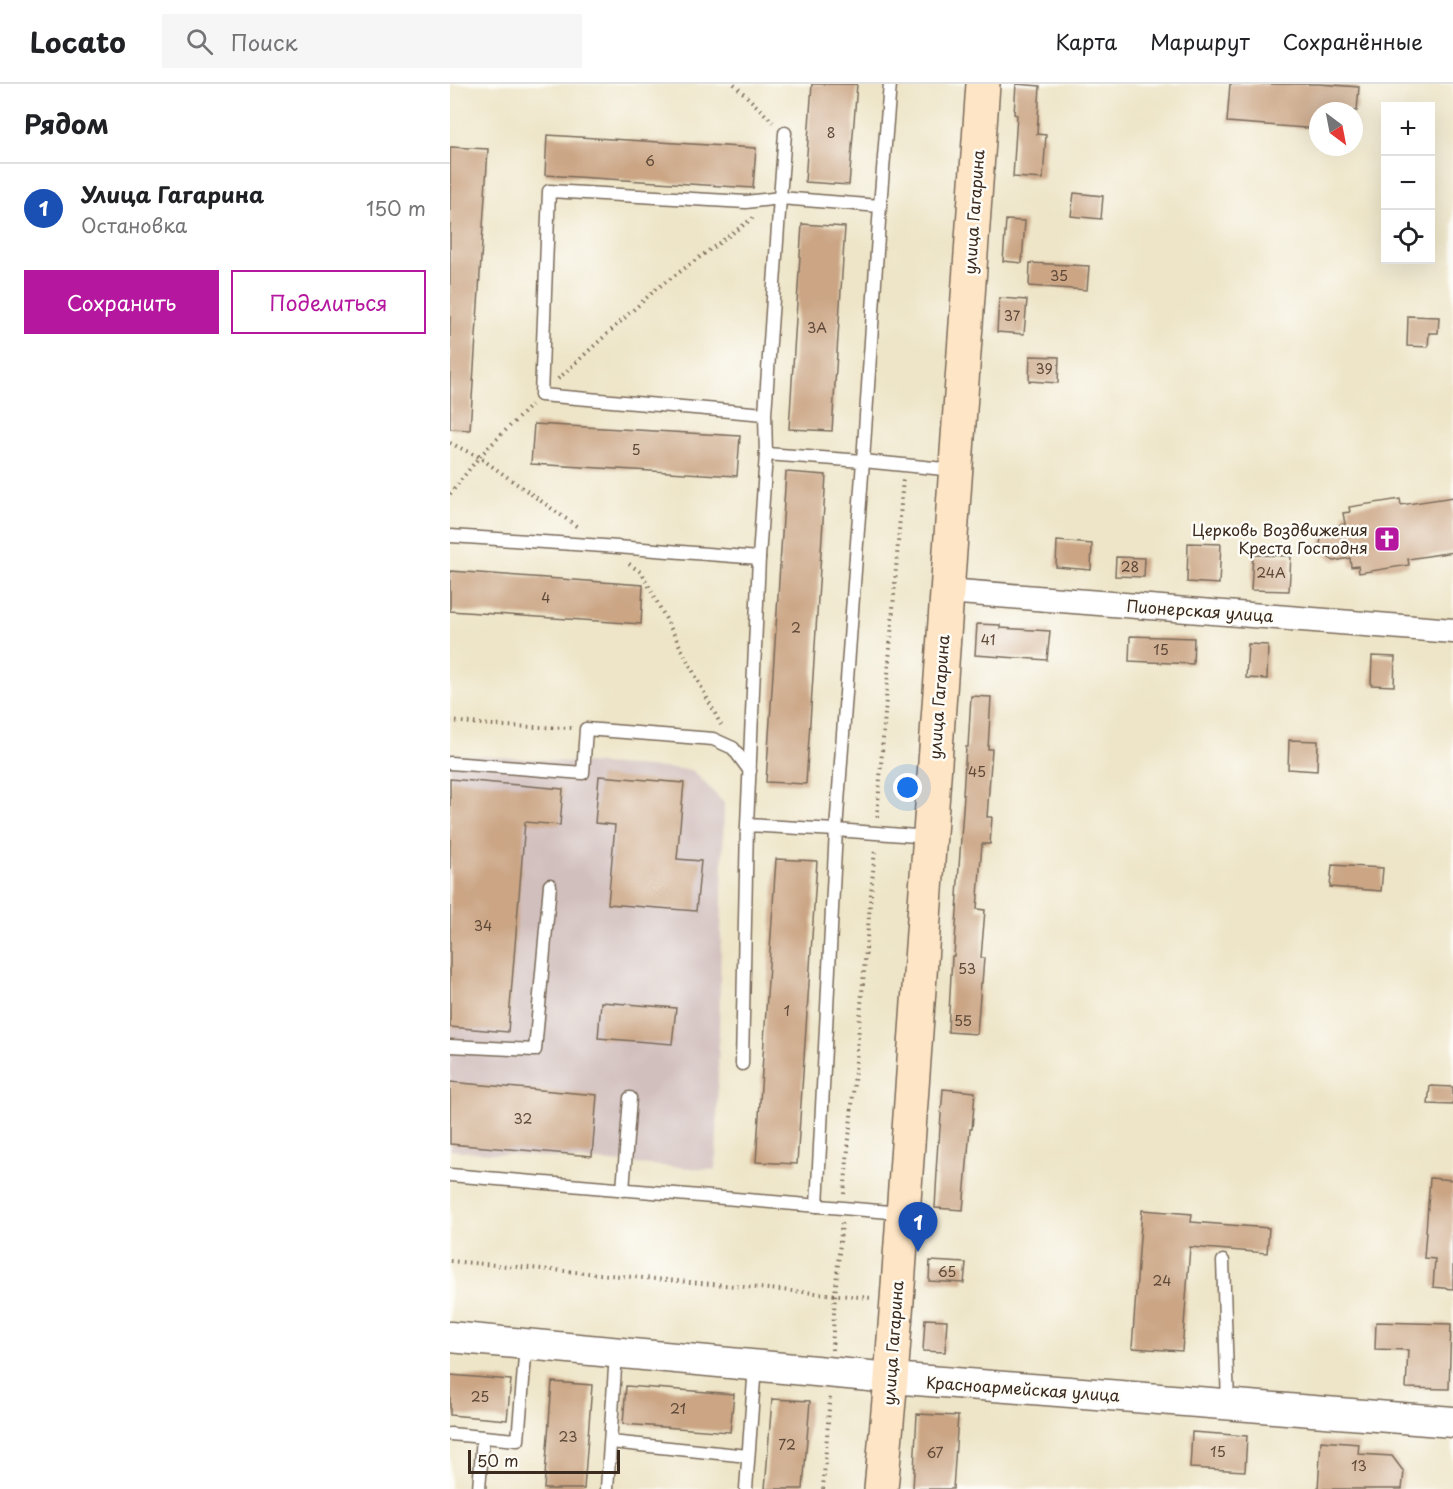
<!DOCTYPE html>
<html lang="ru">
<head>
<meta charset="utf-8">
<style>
  :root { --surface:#fff; --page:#f6f6f6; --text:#202124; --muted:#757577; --line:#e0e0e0; --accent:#b5179e }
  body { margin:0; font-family:"Playpen Sans",sans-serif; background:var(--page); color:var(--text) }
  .controls { position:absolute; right:18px; top:18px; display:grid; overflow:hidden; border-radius:0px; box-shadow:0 6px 24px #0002 }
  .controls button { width:54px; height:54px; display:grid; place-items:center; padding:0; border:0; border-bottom:2px solid var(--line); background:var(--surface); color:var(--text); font:30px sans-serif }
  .compass { position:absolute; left:859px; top:18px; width:54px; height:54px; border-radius:50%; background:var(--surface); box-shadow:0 6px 24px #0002; rotate:148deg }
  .scale { position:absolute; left:18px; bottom:15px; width:152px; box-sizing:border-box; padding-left:6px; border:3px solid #3b2a1e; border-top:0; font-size:16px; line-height:21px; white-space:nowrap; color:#3b2a1e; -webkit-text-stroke:4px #fdfcf7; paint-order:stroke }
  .you { position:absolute; left:458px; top:704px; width:21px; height:21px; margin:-15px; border:4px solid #fff; border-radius:50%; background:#1a73e8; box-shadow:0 0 0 9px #1a73e833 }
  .badge { display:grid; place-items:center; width:39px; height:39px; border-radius:50%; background:var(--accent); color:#fff; font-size:20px; font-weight:700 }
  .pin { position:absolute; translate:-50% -50px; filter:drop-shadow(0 2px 3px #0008) }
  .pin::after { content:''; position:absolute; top:32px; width:21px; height:18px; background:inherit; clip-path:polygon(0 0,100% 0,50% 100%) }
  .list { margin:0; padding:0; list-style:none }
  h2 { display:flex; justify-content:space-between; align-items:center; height:78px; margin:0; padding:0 24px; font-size:26px }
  h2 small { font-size:20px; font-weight:400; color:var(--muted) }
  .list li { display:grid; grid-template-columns:39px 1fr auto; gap:18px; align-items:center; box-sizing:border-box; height:90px; padding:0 24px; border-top:2px solid var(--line) }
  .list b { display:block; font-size:22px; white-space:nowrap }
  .list p { margin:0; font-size:20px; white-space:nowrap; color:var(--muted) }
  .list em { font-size:20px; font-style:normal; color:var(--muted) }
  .actions { display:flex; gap:12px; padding:18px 24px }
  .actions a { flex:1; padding:14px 0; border:2px solid var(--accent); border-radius:0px; text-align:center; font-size:21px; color:var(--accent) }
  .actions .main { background:var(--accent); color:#fff }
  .icon { flex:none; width:33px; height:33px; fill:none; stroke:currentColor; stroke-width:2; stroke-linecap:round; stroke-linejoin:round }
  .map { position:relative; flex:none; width:1003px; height:1405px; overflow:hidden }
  header { display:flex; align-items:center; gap:36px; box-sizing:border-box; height:84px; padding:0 30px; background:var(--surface); border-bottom:2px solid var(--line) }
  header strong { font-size:28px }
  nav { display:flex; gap:33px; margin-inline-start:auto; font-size:21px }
  .search { width:420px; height:54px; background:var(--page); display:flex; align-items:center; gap:15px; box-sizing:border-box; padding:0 21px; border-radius:0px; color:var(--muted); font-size:22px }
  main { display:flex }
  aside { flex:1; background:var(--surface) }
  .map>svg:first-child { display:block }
  .industrial { fill:#d1bfbe }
  .building { fill:#cba584 }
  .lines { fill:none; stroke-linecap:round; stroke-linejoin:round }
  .service-casing { stroke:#7a6b5a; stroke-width:15 }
  .minor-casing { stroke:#7a6b5a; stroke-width:27 }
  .tertiary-casing { stroke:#7a6b5a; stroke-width:33 }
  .secondary-casing { stroke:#7a6b5a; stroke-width:36 }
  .path { stroke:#7a6b5a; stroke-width:4; stroke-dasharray:1.5 4.5; stroke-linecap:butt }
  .service { stroke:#fff; stroke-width:12 }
  .minor { stroke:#fff; stroke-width:24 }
  .tertiary { stroke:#fff; stroke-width:30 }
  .secondary { stroke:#fee5c5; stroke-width:33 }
  .labels { text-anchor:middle; stroke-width:5; stroke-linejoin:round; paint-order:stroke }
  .number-label { font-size:14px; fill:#5f4938 }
  .street-label { font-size:16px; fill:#3b2a1e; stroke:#fdfcf7 }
  .poi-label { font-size:16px; fill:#3b2a1e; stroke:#fdfcf7; text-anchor:end }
</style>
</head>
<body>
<header>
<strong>Locato</strong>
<div class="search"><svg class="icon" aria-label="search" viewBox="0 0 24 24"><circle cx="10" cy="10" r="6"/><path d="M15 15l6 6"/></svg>Поиск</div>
<nav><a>Карта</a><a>Маршрут</a><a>Сохранённые</a></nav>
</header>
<main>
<aside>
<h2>Рядом<small></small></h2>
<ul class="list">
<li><span class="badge" style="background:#1a4fb4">1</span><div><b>Улица Гагарина</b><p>Остановка</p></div><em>150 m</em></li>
</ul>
<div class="actions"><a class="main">Сохранить</a><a>Поделиться</a></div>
</aside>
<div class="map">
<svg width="1003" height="1405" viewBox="0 0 1003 1405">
  <rect width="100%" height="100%" fill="#fdfcf7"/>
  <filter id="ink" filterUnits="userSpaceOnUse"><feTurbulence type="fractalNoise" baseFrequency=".0167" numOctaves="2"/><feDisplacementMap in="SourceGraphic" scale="12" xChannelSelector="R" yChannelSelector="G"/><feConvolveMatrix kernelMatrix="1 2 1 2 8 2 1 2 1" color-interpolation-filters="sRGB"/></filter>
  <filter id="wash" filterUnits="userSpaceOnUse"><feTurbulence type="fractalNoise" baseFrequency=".008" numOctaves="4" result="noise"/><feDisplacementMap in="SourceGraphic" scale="24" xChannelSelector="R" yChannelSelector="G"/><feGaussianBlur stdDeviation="1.35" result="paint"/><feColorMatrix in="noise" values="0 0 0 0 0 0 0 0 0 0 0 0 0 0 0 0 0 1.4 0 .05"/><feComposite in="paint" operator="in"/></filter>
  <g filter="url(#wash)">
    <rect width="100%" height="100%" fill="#eee5c8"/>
    <path class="industrial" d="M0 670 242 686 274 719 266 1086 0 1066Z"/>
    <g id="blocks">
      <g class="building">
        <path d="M362 0H407L399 101 355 98Z"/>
        <path d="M566 0 590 2 587 50 596 51 593 95 563 93 567 31 564 30Z"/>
        <path d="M780 0H869L909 3 907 27H868V45L777 38Z"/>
        <path d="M97 51 306 64 303 104 95 91Z"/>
        <path d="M0 63 38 65 20 346 0 345Z"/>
        <path d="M624 109 653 112 651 135 621 132Z"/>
        <path d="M556 136 575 137 572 179 553 177Z"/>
        <path d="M352 140 395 143 382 347 339 345Z"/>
        <path d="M580 179 639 182 637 206 579 202Z"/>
        <path d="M549 214 577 216 574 250 547 248Z"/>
        <path d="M958 232 989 233 988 249H979L978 263 957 262Z"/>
        <path d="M580 272 609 273 608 299 579 297Z"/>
        <path d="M84 340 290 352 287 392 81 380Z"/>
        <path d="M336 388 376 391 356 700 316 698Z"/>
        <path d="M1003 413V468L958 475 959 481 909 489 908 482 901 483 900 474 884 477 875 471 870 460 872 450 879 443 895 440 893 429 900 428 899 423 950 415 951 421Z"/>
        <path d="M607 457 642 460 641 486 606 483Z"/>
        <path d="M738 459 771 460 769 500 737 498Z"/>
        <path d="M803 471 841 472 839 507 801 506Z"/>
        <path d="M666 473 695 474 694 493 665 492Z"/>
        <path d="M0 487 193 501 191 540 0 527Z"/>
        <path d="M527 540 550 541V544L600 547 597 576 525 571Z"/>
        <path d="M680 552 744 554 743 580 679 577Z"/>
        <path d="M798 560 818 561 817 595 796 594Z"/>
        <path d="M922 572 945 573 944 602 921 601Z"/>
        <path d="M521 612 541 613 538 665H542L537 733H542L540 760H532L527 825 535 826 531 874H534L532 899H531L527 950 498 948 502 872H504L508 812H507L514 711H513L516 663H518Z"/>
        <path d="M839 656 868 657 867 687 838 685Z"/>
        <path d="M149 692 234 699 227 775 251 777 246 827 158 820 165 741 145 739Z"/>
        <path d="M0 695 113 705 110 741 75 738 58 948 0 943Z"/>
        <path d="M326 775 367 777 347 1080 306 1078Z"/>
        <path d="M882 781 933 784 931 807 880 803Z"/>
        <path d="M151 918 226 924 222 960 148 954Z"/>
        <path d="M0 998 147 1011 142 1072 0 1060Z"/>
        <path d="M980 1002 1003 1003V1021L978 1020Z"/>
        <path d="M493 1005 525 1008 522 1045H520L513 1126 485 1124 487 1088H486L488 1058H489Z"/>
        <path d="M980 1094 1003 1096V1205L983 1203 985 1175 974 1174Z"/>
        <path d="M692 1126 742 1130 741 1138 819 1144 817 1169 740 1163 732 1267 682 1264Z"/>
        <path d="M480 1177 516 1179 514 1199 479 1197Z"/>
        <path d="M475 1235 497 1236 495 1268 473 1267Z"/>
        <path d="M926 1238 1001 1240 999 1305 956 1304 958 1266 925 1265Z"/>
        <path d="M0 1291 61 1296 57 1336 0 1331Z"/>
        <path d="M102 1298 142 1301 134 1405H94Z"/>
        <path d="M176 1302 284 1310 280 1348 173 1340Z"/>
        <path d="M322 1315 360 1317 353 1405H315Z"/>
        <path d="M467 1330 508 1332 503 1405H463Z"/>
        <path d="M742 1348 797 1352 795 1387 740 1384Z"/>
        <path d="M871 1357 909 1360 908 1370 942 1372 954 1388 952 1405H868Z"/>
      </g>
    </g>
  </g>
  <g filter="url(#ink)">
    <use href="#blocks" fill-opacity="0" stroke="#7a6b5a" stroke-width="1.5"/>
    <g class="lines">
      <defs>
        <g id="service">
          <path d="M440 0 430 122 413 377 504 386"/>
          <path d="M335 49 330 114 430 122"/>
          <path d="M315 330 330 114 296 118 99 107 91 311 315 330 316 370"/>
          <path d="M0 452 154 462 309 474"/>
          <path d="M0 679 133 689 136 645 263 655 283 664 300 687"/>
          <path d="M0 962 85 966 100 801"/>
          <path d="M292 980 297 741 386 746 413 377 316 370 309 474 297 741"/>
          <path d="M0 1091 452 1129"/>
          <path d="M173 1106 180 1014"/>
          <path d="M367 1122 386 746 479 753"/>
          <path d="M773 1177 778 1319"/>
          <path d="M0 1350 68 1356 76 1261"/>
          <path d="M161 1358 298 1372"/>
          <path d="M29 1405 33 1353"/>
          <path d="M157 1405 166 1269"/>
          <path d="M296 1405 305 1282"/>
        </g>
        <path id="minor" d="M497 507 1003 547"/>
        <path id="tertiary" d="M0 1253 441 1294 1003 1338"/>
        <path id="secondary" d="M431 1405 441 1294 447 1216 533 0"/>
      </defs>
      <use href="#service" class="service-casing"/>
      <use href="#minor" class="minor-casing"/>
      <use href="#tertiary" class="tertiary-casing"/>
      <use href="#secondary" class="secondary-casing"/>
      <g class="path">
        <path d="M284 0 323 38"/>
        <path d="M108 295 205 206 303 134"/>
        <path d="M0 359 29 373 129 444"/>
        <path d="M0 410 29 373 81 321"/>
        <path d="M179 480 192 489 271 641"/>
        <path d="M0 637 53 642 122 644"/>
        <path d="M427 733 453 394"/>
        <path d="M394 1110 425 765"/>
        <path d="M0 1177 422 1214"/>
        <path d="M382 1266 385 1211 392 1138"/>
        <path d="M373 1405 380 1312"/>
      </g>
      <use href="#service" class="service"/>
      <use href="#minor" class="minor"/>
      <use href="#tertiary" class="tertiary"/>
      <use href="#secondary" class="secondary"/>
    </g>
  </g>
  <defs>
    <symbol id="church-square" viewBox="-11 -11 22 22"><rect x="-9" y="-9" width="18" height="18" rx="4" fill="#b5179e" stroke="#fdfcf7"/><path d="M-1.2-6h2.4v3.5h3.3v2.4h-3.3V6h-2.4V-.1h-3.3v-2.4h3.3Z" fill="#fff"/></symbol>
  </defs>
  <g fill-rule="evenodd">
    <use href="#church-square" x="922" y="440" width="30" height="30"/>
  </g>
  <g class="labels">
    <g class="number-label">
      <text x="381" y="54">8</text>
      <text x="200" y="82">6</text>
      <text x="609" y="197">35</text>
      <text x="562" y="237">37</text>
      <text x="367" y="249">3А</text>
      <text x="594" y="290">39</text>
      <text x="186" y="371">5</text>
      <text x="680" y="488">28</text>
      <text x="821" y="494">24А</text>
      <text x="96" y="519">4</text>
      <text x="346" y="549">2</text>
      <text x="538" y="561">41</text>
      <text x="711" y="571">15</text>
      <text x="527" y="693">45</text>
      <text x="33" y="847">34</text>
      <text x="517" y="890">53</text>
      <text x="337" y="932">1</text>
      <text x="513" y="942">55</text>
      <text x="73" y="1040">32</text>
      <text x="497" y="1193">65</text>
      <text x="712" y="1202">24</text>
      <text x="30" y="1318">25</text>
      <text x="228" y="1330">21</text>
      <text x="118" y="1358">23</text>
      <text x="337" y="1366">72</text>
      <text x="768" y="1373">15</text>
      <text x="485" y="1374">67</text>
      <text x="909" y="1387">13</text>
    </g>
    <g class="street-label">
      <text transform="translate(524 128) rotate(-86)" y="6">улица Гагарина</text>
      <text transform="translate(750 527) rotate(4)" y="6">Пионерская улица</text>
      <text transform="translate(489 613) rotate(-86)" y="6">улица Гагарина</text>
      <text transform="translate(443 1259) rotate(-86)" y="6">улица Гагарина</text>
      <text transform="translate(573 1305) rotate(4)" y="6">Красноармейская улица</text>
    </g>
    <g class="poi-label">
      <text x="918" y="452">Церковь Воздвижения<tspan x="918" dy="18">Креста Господня</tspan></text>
    </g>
  </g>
</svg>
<div class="controls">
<button>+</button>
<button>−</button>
<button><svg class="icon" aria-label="locate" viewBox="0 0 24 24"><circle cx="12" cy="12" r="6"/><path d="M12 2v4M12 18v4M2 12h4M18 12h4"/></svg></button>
</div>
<svg class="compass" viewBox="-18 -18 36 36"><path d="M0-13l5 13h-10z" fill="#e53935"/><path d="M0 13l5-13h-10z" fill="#757577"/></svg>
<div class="scale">50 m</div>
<div class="you"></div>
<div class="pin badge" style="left:468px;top:1168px;background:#1a4fb4">1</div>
</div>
</main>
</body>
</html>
